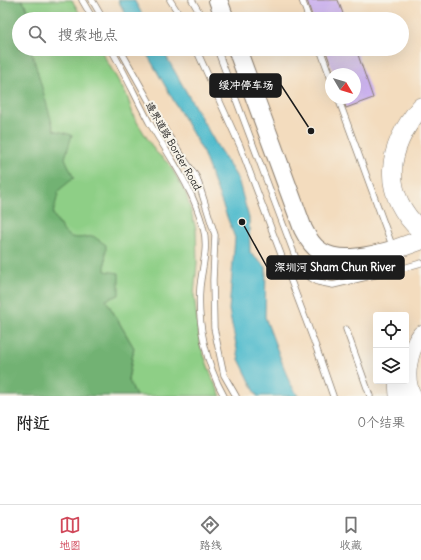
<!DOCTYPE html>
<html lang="zh">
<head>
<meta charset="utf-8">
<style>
  :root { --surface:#fff; --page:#f6f6f6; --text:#222; --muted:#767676; --line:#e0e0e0; --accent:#d1495b }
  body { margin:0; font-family:Delius,"LXGW WenKai TC",sans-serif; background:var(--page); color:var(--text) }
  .controls { position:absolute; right:12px; bottom:12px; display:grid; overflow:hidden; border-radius:4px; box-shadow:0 4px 16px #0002 }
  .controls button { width:36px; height:36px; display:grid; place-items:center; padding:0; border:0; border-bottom:1px solid var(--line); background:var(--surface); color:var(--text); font:20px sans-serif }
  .compass { position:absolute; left:325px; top:68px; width:36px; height:36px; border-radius:50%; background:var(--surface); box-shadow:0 4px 16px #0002; rotate:128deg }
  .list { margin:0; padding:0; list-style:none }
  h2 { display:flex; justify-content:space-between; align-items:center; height:52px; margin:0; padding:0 16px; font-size:17px }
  h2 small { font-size:13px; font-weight:400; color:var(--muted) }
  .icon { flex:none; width:22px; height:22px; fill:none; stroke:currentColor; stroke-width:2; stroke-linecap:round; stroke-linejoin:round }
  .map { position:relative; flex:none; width:421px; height:396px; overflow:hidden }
  .search { position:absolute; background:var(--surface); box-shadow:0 4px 16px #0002; left:12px; right:12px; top:12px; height:44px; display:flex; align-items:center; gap:10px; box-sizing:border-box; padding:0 14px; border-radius:22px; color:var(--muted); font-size:15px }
  .sheet { height:108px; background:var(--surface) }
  nav { display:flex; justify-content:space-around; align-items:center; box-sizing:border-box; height:56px; border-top:1px solid var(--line); background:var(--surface); font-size:11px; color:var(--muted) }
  nav a { display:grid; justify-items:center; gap:2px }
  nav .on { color:var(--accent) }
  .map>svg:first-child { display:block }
  .green { fill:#8ecf86; stroke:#557651 }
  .forest { fill:#72b273; stroke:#476748 }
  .water { fill:#51bccd; stroke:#366c74 }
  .building { fill:#c7acef }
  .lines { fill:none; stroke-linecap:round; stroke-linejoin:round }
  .service-casing { stroke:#887c6d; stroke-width:7 }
  .primary-casing { stroke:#887c6d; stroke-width:18 }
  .trunk-casing { stroke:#887c6d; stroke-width:20 }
  .motorway-casing { stroke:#887c6d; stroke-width:20 }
  .service { stroke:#fff; stroke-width:5.5 }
  .primary { stroke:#fff; stroke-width:17 }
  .trunk { stroke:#fff; stroke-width:18 }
  .motorway { stroke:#fff; stroke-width:19 }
  .labels { text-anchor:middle; stroke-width:4; stroke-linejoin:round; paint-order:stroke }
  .street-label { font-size:10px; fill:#1c1c1c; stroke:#f7f3e8 }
  .leader { fill:none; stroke:#1c1c1c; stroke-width:1.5 }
  .callout-dot { fill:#1c1c1c; stroke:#f7f3e8; stroke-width:1.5 }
  .callout { fill:#1c1c1c; stroke:#1c1c1c; stroke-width:1.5 }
  .callout-label { font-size:11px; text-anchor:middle; font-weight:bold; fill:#fff }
</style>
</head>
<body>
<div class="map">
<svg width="421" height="396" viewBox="0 0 421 396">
  <rect width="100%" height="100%" fill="#f7f3e8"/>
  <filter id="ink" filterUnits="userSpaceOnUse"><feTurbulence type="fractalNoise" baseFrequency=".025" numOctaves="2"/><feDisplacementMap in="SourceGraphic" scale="8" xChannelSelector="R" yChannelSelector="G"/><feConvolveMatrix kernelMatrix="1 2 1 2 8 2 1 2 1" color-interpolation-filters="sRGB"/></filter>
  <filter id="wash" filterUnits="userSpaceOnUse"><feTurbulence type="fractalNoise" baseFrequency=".012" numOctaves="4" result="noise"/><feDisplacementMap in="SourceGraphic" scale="16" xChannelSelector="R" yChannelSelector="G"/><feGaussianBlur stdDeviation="0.9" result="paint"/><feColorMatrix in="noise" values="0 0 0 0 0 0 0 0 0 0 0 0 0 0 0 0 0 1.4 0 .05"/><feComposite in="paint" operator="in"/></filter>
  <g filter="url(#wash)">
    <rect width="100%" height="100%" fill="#f3dcbe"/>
    <g class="green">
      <path d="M22 0H72L83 19H31L29 11Z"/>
      <path d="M27 49H100L127 96 134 117 155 151 170 165 186 194 196 229 197 263 194 295 200 344 213 380 221 396H135L128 381 134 348 106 300 105 271 89 237 64 240 65 234 53 214 54 130Z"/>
    </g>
    <path class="forest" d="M0 0H22L26 6 30 19H19V49H31L54 130 72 135 65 158 74 178 59 190 53 214C66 236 66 241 93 236L106 245 105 271 119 273V295L106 300 134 348 128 379 136 396H0Z"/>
    <g class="water">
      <path d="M118 0H134L145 19H128Z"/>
      <path d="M144 49H162L216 144 238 179 249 218 250 253 266 267 265 317 289 381 298 396H257L239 359 229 310 235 238 202 150Z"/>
    </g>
    <g id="blocks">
      <g class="building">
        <path d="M307 0H338L345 19H313Z"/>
        <path d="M325 49H356L373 98 346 108 343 98H355V74H334Z"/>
      </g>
    </g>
  </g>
  <g filter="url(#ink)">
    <use href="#blocks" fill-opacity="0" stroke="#887c6d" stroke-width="1"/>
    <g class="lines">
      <defs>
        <g id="service">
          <path d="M82 0 93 19"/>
          <path d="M92 0 103 19"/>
          <path d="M170 0 182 19"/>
          <path d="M192 0 203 19"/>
          <path d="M302 0 309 19"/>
          <path d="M111 49C125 73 136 98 149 122 169 156 193 188 203 227 209 247 202 267 200 287 197 323 206 364 224 396"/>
          <path d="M120 49 168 135 197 178 215 235 213 280 214 328 224 375 236 396"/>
          <path d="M196 49 240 146 316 347 333 396"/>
          <path d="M217 49 298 264 311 278 318 282 333 285 400 269 421 263"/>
          <path d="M320 49 331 79"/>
          <path d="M338 98 393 248"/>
          <path d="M346 329 370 396"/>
        </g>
        <g id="primary">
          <path d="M397 381 398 396"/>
          <path d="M413 396C403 378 409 350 421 334"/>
        </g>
        <g id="trunk">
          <path d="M218 0 225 19"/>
          <path d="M237 49 303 229C307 237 312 246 320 251 339 265 375 255 396 249"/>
        </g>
        <g id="motorway">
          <path d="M421 107C387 147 379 192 421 231"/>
          <path d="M396 249 421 240"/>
        </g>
      </defs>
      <use href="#service" class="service-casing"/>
      <use href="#primary" class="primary-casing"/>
      <use href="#trunk" class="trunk-casing"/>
      <use href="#motorway" class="motorway-casing"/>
      <use href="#service" class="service"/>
      <use href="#primary" class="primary"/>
      <use href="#trunk" class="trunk"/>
      <use href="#motorway" class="motorway"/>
    </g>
  </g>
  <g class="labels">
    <g class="street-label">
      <text transform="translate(174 146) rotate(60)" y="4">邊界道路 Border Road</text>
    </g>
  </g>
  <path class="leader" d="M311 131L281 85M242 222L267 267"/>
  <g class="callout-dot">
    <circle cx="311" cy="131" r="4"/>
    <circle cx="242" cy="222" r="4"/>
  </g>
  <g class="callout">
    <rect x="210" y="74" width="71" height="23" rx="4"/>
    <rect x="267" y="256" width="137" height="23" rx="4"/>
  </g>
  <g class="callout-label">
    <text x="246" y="89">缓冲停车场</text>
    <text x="335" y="271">深圳河 Sham Chun River</text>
  </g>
</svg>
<div class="controls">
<button><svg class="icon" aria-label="locate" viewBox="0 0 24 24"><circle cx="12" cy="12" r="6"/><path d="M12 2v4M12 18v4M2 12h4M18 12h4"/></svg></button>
<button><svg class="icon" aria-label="layers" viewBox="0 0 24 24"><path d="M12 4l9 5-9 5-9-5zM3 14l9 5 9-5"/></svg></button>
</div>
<svg class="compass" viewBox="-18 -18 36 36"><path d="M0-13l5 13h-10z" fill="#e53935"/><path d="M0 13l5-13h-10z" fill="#767676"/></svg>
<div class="search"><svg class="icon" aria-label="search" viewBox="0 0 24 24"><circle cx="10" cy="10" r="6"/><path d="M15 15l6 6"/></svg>搜索地点</div>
</div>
<section class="sheet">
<h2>附近<small>0个结果</small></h2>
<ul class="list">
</ul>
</section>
<nav>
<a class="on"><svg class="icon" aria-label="map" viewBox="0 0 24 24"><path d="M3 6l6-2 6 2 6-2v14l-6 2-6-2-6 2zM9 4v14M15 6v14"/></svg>地图</a>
<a><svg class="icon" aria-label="directions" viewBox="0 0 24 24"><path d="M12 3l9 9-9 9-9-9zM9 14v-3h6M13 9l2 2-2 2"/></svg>路线</a>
<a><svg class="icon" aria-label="saved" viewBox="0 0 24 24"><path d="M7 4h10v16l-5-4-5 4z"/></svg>收藏</a>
</nav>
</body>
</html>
